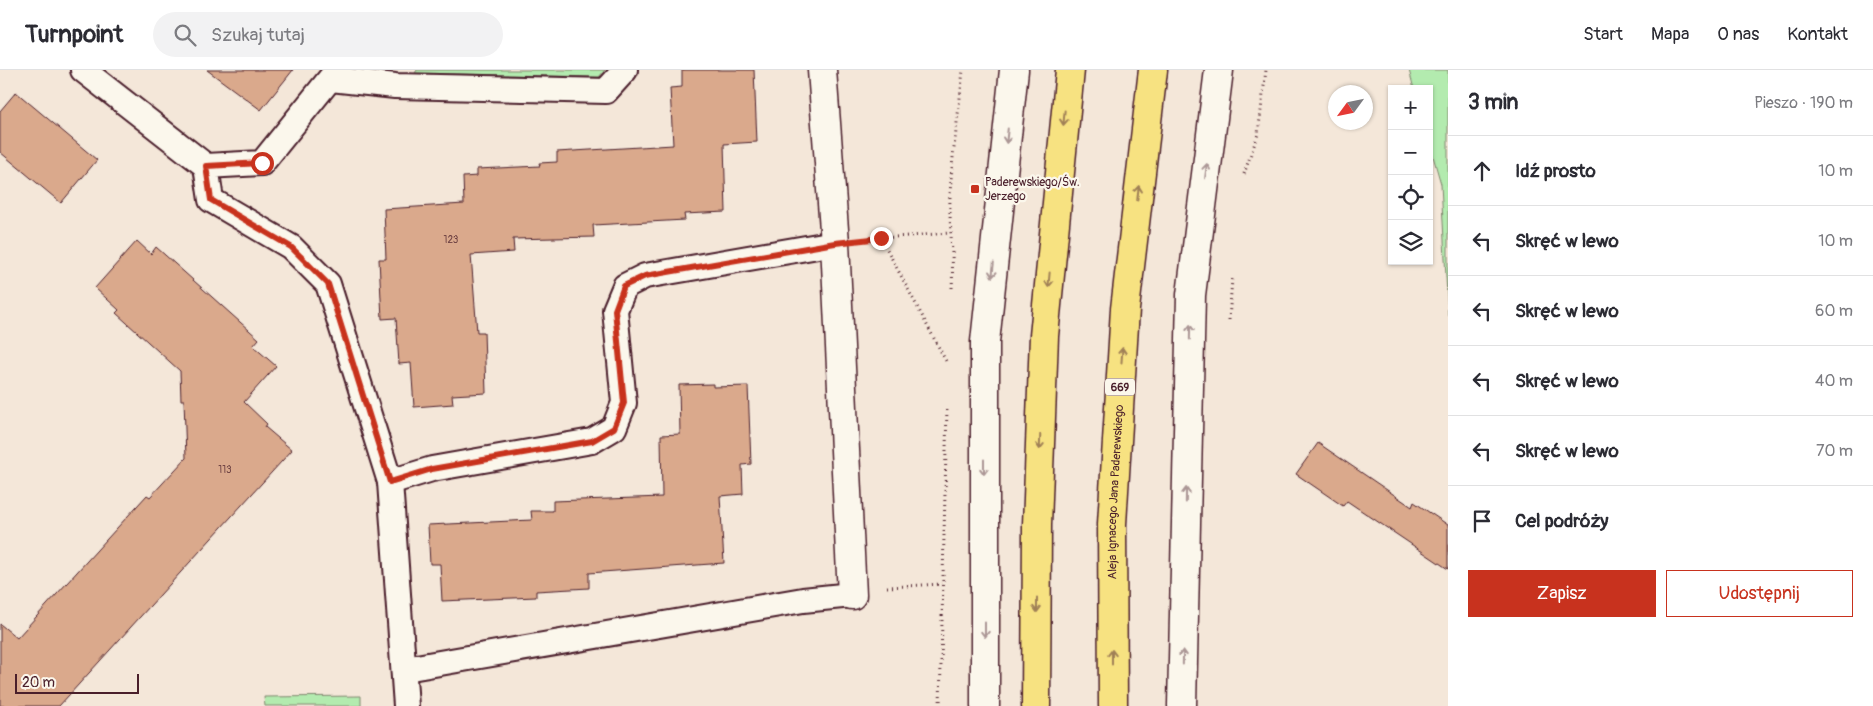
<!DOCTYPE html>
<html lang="pl">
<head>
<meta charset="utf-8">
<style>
  :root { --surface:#fff; --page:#f2f2f3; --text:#2b2b33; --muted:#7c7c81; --line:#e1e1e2; --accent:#c8321e }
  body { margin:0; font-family:Pangolin,sans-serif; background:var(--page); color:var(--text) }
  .controls { position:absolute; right:15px; top:15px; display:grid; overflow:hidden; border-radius:0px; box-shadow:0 1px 4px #0004 }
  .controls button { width:45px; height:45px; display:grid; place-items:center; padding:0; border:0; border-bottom:1px solid var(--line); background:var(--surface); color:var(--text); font:25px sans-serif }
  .compass { position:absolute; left:1328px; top:15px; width:45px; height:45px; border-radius:50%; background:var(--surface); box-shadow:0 1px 4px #0004; rotate:237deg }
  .scale { position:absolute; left:15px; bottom:12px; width:124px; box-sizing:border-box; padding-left:5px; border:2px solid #4a1f2b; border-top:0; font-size:14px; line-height:18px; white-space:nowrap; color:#4a1f2b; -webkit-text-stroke:4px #fbf7ec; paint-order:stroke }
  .stop { position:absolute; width:15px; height:15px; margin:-11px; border:4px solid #c8321e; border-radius:50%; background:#fff }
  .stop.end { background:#c8321e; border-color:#fff; box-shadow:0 1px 5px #0008 }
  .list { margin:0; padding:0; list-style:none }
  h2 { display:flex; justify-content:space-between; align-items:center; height:65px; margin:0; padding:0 20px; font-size:21px }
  h2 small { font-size:16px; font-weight:400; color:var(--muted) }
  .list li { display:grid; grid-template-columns:32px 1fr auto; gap:15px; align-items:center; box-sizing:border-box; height:70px; padding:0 20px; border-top:1px solid var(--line) }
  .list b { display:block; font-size:19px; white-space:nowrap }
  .list em { font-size:16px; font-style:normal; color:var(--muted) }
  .actions { display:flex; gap:10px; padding:15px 20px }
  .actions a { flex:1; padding:11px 0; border:1px solid var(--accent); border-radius:0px; text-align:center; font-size:18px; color:var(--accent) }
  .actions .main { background:var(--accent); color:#fff }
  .icon { flex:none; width:28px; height:28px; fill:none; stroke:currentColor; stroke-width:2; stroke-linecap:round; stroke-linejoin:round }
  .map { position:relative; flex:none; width:1448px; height:636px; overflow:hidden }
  header { display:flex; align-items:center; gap:30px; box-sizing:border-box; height:70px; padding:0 25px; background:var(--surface); border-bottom:1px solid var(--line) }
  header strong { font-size:24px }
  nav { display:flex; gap:28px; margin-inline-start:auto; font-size:18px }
  .search { width:350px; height:45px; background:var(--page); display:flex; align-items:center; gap:12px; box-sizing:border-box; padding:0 18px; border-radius:28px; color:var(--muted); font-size:19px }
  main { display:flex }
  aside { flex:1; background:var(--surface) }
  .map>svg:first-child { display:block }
  .green { fill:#b3ebaf; stroke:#7e856d }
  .building { fill:#daa98c; stroke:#4a1f2b }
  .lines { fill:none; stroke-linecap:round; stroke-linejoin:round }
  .service-casing { stroke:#4a1f2b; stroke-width:28 }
  .minor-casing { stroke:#4a1f2b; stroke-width:31 }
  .tertiary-casing { stroke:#4a1f2b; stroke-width:31 }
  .primary-casing { stroke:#4a1f2b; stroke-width:31 }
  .path { stroke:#4a1f2b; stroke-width:3; stroke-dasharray:1 4; stroke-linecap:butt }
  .service { stroke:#fbf7ec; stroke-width:24 }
  .minor { stroke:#fbf7ec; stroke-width:28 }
  .tertiary { stroke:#fbf7ec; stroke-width:28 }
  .primary { stroke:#f7e281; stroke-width:28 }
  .oneway { stroke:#a08056 }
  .oneway2 { stroke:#ab9695 }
  .route { stroke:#c8321e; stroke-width:6 }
  .poi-dot { fill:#c8321e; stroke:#fbf7ec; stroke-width:2 }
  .labels { text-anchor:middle; stroke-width:4.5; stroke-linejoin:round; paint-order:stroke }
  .number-label { font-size:10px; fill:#6e4243 }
  .shield { fill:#fbf7ec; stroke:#7f6065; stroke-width:1 }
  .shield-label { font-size:11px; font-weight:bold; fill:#4a1f2b }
  .poi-label { font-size:12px; fill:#4a1f2b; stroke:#fbf7ec; text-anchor:start }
  .street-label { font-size:12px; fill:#4a1f2b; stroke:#fbf7ec }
</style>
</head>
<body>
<header>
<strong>Turnpoint</strong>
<div class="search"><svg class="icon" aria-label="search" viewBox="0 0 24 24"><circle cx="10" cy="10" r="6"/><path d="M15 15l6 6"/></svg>Szukaj tutaj</div>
<nav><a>Start</a><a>Mapa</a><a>O nas</a><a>Kontakt</a></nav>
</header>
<main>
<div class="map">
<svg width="1448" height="636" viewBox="0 0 1448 636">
  <rect width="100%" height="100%" fill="#f4e7d9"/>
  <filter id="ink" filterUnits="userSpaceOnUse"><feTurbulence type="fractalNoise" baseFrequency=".02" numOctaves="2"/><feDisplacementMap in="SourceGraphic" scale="10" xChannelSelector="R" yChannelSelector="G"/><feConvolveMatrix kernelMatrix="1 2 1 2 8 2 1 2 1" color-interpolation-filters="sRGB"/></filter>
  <g filter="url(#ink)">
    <g class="green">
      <path d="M417 0H605L599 7 415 3Z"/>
      <path d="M1409 0H1448V245L1441 114 1429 72V19H1414Z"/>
      <path d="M361 626V636H265L264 627Z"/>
    </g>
    <g class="building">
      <path d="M207 0H293L261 40Z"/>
      <path d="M682 0H754L757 72 724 74 726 142 684 144 685 150 593 155 594 167 513 169 514 182 471 185 477 262H484L486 323 452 325 453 334 414 337 411 293 399 294 396 248 382 249 379 189H386L384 139 464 134 463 107 477 106V99L540 96 539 93 557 92V82L673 75 670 18 682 17Z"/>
      <path d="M16 22 97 90 61 133 0 82V41Z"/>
      <path d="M137 171 151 184 156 177 259 269 253 276 276 296 244 332 267 354 265 357 292 380 59 636H0V554L17 568 147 425 150 427 186 388 184 330H181L180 301 116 243 119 240 95 218Z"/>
      <path d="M713 314V317L748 316 751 394 742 395 743 424 720 426 724 493 589 503V518L536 521V527L442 531 440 494H430L428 455 532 450 531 441H553V431L662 427 661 365 680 364 679 315Z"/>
      <path d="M1318 373 1412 437 1414 432 1448 455V499L1347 431 1343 436 1296 404Z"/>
    </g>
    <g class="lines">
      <defs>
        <g id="service">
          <path d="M83 0 206 96"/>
          <path d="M337 0 262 93 206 96 211 130 291 177 328 214 390 412 406 636"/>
          <path d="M331 9 395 16 606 21 625 0"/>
          <path d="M390 412 432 399 592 371 614 358 624 333 615 240 625 216 645 206 835 173"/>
          <path d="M405 599 803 530 852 525"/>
        </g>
        <path id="minor" d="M822 0 835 173 852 525"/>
        <g id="tertiary">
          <path d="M985 636V272L1014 0"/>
          <path d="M1182 636 1191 225 1219 0"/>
        </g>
        <g id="primary">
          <path d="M1036 636 1037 455 1044 266 1070 0"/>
          <path id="s1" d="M1113 636 1112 454 1125 239 1153 0"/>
        </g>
      </defs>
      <use href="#service" class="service-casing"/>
      <use href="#minor" class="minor-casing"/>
      <use href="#tertiary" class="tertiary-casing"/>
      <use href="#primary" class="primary-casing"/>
      <g class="path">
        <path d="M1244 104 1258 64 1266 0"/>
        <path d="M881 168 950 163"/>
        <path d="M869 169 881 168 947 293"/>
        <path d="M952 218C954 187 949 157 950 126 952 84 959 42 963 0"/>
        <path d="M1229 250 1232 209"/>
        <path d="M887 517 942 514"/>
        <path d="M940 636 947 337"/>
      </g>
      <use href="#service" class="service"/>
      <use href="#minor" class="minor"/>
      <use href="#tertiary" class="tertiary"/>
      <use href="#primary" class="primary"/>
    </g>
    <defs><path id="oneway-shaft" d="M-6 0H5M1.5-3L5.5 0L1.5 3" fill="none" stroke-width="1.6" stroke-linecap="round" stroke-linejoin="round" transform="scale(1.25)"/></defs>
    <g class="oneway">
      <use href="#oneway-shaft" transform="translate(1064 48) rotate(95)"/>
      <use href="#oneway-shaft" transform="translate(1138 123) rotate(-84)"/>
      <use href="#oneway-shaft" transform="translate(1049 210) rotate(95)"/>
      <use href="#oneway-shaft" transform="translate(1122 285) rotate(-86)"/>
      <use href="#oneway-shaft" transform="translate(1040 372) rotate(92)"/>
      <use href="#oneway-shaft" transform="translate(1037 535) rotate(90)"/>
      <use href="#oneway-shaft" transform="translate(1112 587) rotate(-90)"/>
    </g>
    <g class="oneway2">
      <use href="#oneway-shaft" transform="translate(1007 66) rotate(96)"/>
      <use href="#oneway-shaft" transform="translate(1206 101) rotate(-83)"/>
      <use href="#oneway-shaft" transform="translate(993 200) rotate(96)"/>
      <use href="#oneway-shaft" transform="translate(1190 262) rotate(-89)"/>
      <use href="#oneway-shaft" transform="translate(984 397) rotate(90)"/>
      <use href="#oneway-shaft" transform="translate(1186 425) rotate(-89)"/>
      <use href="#oneway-shaft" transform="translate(985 560) rotate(90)"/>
      <use href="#oneway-shaft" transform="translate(1183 587) rotate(-89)"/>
    </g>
  </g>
  <g class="lines" filter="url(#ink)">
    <path class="route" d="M262 93 206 96 211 130 291 177 328 214 390 412 432 399 592 371 614 358 624 333 615 240 624 216 645 206 835 173 881 168"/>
  </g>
  <rect class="poi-dot" x="970" y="114" width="10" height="10" rx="2.5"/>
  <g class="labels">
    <g class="number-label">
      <text x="451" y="173">123</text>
      <text x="225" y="403">113</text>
    </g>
    <rect class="shield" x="1105" y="308.5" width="30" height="17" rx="4"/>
    <g class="shield-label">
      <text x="1120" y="321">669</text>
    </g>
    <g class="poi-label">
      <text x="985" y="116">Paderewskiego/Św.<tspan x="985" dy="14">Jerzego</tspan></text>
    </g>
    <g class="street-label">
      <text dy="4" stroke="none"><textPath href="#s1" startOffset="214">Aleja Ignacego Jana Paderewskiego</textPath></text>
    </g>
  </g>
</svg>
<div class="controls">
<button>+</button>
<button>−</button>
<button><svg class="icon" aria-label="locate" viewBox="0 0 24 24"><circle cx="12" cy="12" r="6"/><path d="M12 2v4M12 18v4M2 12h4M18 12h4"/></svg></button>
<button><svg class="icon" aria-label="layers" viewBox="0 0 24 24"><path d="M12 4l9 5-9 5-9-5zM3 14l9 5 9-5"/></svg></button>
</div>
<svg class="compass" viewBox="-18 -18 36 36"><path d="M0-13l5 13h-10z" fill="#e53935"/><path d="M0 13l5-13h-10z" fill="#7c7c81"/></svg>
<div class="scale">20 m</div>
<div class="stop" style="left:262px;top:93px"></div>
<div class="stop end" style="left:881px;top:168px"></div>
</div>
<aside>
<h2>3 min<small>Pieszo · 190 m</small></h2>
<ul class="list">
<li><svg class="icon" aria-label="ahead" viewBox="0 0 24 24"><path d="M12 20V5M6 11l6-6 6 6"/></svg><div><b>Idź prosto</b></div><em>10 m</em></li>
<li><svg class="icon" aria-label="left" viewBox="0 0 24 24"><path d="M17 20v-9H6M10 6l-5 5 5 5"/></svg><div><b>Skręć w lewo</b></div><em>10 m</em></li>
<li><svg class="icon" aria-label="left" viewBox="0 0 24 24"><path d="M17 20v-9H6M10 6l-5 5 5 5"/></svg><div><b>Skręć w lewo</b></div><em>60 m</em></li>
<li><svg class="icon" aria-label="left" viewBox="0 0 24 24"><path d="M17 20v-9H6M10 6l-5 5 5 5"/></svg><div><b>Skręć w lewo</b></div><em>40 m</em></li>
<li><svg class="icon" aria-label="left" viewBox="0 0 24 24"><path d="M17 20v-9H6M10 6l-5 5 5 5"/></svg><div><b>Skręć w lewo</b></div><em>70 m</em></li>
<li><svg class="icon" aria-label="arrive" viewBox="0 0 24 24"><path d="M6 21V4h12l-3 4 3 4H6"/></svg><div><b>Cel podróży</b></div></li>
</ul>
<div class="actions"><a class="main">Zapisz</a><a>Udostępnij</a></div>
</aside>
</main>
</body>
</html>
